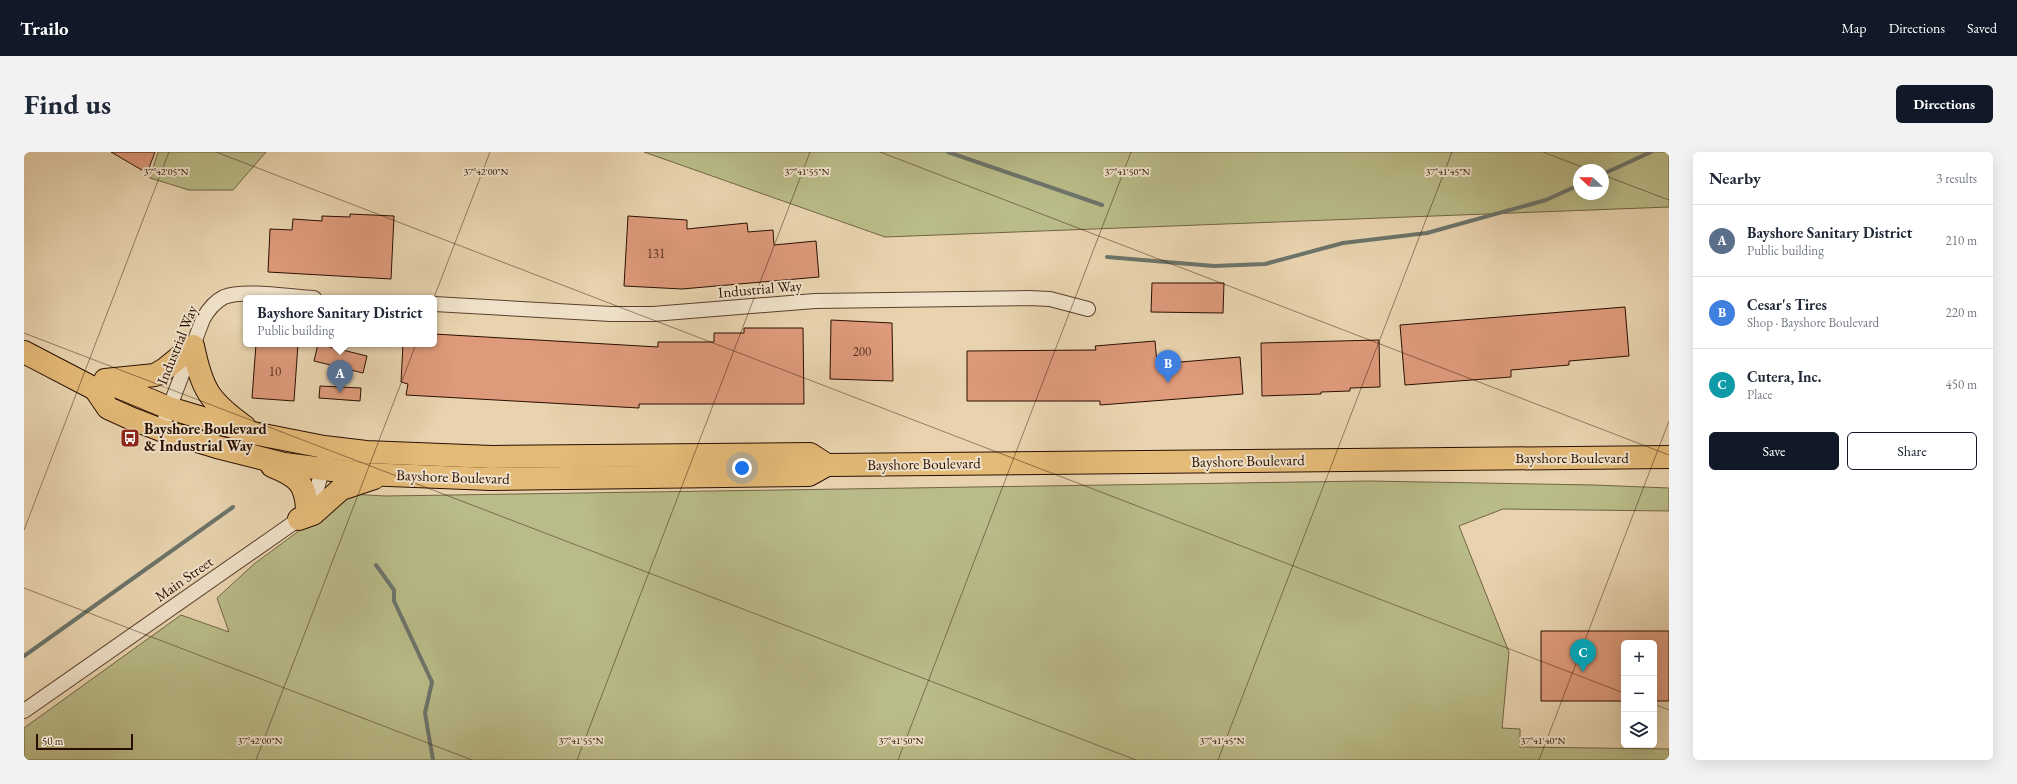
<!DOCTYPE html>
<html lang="en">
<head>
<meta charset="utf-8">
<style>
  :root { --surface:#fff; --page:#f2f2f3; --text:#1f2937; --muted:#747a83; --line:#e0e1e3; --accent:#111827 }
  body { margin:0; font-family:"EB Garamond",serif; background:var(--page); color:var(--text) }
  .controls { position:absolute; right:12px; bottom:12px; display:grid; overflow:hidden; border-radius:6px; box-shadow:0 4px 16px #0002 }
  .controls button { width:36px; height:36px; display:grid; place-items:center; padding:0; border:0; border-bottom:1px solid var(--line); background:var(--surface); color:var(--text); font:20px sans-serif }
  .compass { position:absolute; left:1549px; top:12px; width:36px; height:36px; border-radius:50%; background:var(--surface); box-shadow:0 4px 16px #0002; rotate:291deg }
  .scale { position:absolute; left:12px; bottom:10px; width:97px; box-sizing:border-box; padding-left:4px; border:2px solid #2a0f00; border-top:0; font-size:11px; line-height:14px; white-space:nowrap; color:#2a0f00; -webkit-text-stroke:3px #f0e2ca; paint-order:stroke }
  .you { position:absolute; left:718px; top:316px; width:14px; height:14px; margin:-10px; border:3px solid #fff; border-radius:50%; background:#1a73e8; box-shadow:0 0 0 6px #1a73e833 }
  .badge { display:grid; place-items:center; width:26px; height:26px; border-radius:50%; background:var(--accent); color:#fff; font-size:13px; font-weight:700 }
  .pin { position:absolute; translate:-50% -33px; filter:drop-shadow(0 1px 2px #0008) }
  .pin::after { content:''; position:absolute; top:21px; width:14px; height:12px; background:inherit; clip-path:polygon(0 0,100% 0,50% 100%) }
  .popup { position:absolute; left:219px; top:143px; width:194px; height:52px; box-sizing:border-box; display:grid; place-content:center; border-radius:6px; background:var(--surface); filter:drop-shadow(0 1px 3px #0005); font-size:13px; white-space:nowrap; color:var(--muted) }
  .popup b { font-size:15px; color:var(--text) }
  .popup::after { content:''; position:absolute; left:50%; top:100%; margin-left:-8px; border:8px solid transparent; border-top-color:var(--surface) }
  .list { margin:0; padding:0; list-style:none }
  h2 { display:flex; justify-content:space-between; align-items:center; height:52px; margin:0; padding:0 16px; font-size:17px }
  h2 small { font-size:13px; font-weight:400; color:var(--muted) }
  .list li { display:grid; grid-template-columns:26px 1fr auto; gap:12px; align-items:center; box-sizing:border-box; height:72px; padding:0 16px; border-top:1px solid var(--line) }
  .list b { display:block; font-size:15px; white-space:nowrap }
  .list p { margin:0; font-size:13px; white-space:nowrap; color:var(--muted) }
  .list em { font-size:13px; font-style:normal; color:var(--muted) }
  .actions { display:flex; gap:8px; padding:12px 16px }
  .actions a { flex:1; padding:9px 0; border:1px solid var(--accent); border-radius:6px; text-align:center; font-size:14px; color:var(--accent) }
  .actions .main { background:var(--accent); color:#fff }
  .icon { flex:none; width:22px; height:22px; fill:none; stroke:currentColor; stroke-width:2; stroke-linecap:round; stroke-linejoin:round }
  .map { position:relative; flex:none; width:1645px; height:608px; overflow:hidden; border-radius:6px }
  header { display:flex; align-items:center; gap:24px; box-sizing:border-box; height:56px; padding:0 20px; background:var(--accent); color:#fff }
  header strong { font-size:19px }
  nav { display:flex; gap:22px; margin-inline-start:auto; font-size:14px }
  .intro { display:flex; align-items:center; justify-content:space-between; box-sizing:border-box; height:96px; padding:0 24px }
  h1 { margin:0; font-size:28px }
  .button { padding:10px 18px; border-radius:6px; background:var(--accent); color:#fff; font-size:14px; font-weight:700 }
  main { display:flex; gap:24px; padding:0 24px }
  aside { flex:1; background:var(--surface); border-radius:6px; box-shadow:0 4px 16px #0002 }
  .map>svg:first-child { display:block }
  .green { fill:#b9bb88; stroke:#726544; fill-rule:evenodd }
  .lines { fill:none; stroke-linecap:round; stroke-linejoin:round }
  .stream { stroke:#6c746a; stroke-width:4 }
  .building { fill:#de9a7b; stroke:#2a0f00 }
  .street-casing { stroke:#5a402c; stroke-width:16 }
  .primary-casing { stroke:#2a0f00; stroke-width:24 }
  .street { stroke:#f0e2ca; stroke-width:14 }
  .primary { stroke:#e4ba77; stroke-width:22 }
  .ticks { fill:none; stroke:#2a0f00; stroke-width:1; stroke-opacity:0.45 }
  .labels { text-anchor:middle; stroke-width:4; stroke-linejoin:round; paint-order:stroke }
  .number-label { font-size:13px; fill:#57321f }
  .street-label { font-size:15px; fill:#2a0f00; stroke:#f0e2ca }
  .poi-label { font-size:15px; font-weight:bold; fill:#2a0f00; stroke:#f0e2ca; text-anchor:start }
  .ticks-label { font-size:10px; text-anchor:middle; fill:#2a0f00; stroke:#f0e2ca; stroke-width:4; stroke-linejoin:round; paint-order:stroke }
</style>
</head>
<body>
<header>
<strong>Trailo</strong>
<nav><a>Map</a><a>Directions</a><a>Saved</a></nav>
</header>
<div class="intro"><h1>Find us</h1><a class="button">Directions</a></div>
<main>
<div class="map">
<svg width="1645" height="608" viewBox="0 0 1645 608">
  <rect width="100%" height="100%" fill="#e8d3ae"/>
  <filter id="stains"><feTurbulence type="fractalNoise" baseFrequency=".005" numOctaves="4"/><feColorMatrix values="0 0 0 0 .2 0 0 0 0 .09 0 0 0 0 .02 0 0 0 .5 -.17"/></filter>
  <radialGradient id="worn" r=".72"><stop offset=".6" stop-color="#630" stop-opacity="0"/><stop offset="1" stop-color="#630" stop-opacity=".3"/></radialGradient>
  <g class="green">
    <path d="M134 0H242L209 38H165L126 26Z"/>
    <path d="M620 0H1645V55L861 85ZM1555 18H1579V42H1555Z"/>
    <path d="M1345 329 1570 333 1645 336V359L1479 357 1435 374 1485 500 1478 576 1496 577V595L1645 597V608H0V576L157 463 205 480 193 446 230 412 325 342 361 344Z"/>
  </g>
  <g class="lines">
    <g class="stream">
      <path d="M924 0 1078 53"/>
      <path d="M1579 22 1627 0"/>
      <path d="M1083 105 1190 114 1241 112 1319 91 1403 81 1522 48 1555 33"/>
      <path d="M352 413 370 438V449L408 530 401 561 409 608"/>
      <path d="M0 504 209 355"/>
    </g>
  </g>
  <g class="building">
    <path d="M87 0H131L123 21Z"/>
    <path d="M326 62 370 64 367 127 244 120 246 77 268 78 269 67 298 69V64L326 65Z"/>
    <path d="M604 64 663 68V77L723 71 724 80 749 78 750 93 792 89 795 125 658 137 600 134Z"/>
    <path d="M1128 131H1200L1199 161 1127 160Z"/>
    <path d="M1601 155 1605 204 1545 209V213L1487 218V225L1381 233 1376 173Z"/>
    <path d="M807 168 868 171 869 229 806 227Z"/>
    <path d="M720 176H779L780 252H615V256L382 243 384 232 377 230 379 192H410V182L634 195V190H690V181H720Z"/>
    <path d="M1355 188 1356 235 1326 236V239L1297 240V242L1238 244 1237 191Z"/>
    <path d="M1131 189 1133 212 1216 205 1219 242 1076 253V249H943V199L1072 198 1071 194Z"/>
    <path d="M232 192H274L270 249 228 246Z"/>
    <path d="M294 192 343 204 339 221 290 209Z"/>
    <path d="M296 234 337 236 336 249 295 246Z"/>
    <path d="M1517 479H1645V549H1630V491H1600V549H1517Z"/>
  </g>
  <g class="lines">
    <defs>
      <g id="street">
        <path d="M410 152 587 162H629L791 149 1005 146 1026 147 1064 157"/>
        <path d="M137 278 179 167C184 158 190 150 200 145 219 137 268 145 290 146"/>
        <path d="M0 559 275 367C290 350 296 332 299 309"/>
      </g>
      <g id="primary">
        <path d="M0 200 71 237 84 256 106 266 137 278 193 295 260 312 340 322 467 327 785 323 803 313 1645 305"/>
        <path d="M81 228 131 223 141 217 169 194C178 238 185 249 221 275"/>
        <path d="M71 237 92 234 145 256 229 281 300 295 342 300 468 305 786 302 803 313"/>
        <path d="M248 314C273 324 282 331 283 358"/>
        <path d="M275 367 289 362 317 337 350 326"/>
      </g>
    </defs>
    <use href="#street" class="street-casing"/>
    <use href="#primary" class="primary-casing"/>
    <use href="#street" class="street"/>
    <use href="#primary" class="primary"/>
  </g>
  <path class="ticks" d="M192 0 1600 541M856 0 1645 303M1519 0 1566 18M1579 23 1645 48M0 181 1112 608M0 378 145 0M0 436 448 608M1630 552 1645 558M232 608 466 0M553 608 786 0M874 608 1107 0M1194 608 1428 0M1515 608 1645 269"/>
  <defs>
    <symbol id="bus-square" viewBox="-11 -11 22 22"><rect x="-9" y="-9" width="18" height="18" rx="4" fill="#8f2418" stroke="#f0e2ca"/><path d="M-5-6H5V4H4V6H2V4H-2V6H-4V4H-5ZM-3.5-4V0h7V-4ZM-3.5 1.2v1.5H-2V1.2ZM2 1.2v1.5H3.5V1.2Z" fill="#fff"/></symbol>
  </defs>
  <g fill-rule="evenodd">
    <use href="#bus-square" x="95" y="275" width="22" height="22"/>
  </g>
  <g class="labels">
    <g class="number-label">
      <text x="632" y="106">131</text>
      <text x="838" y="204">200</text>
      <text x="251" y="224">10</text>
    </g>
    <g class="street-label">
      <text transform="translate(736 137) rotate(-5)" y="5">Industrial Way</text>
      <text transform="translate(153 193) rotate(-68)" y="5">Industrial Way</text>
      <text x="1548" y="311">Bayshore Boulevard</text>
      <text transform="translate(1224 309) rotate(-1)" y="5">Bayshore Boulevard</text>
      <text transform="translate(900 312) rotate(-1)" y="5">Bayshore Boulevard</text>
      <text transform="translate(429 325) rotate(2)" y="5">Bayshore Boulevard</text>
      <text transform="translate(160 427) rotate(-35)" y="5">Main Street</text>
    </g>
    <g class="poi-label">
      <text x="120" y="282">Bayshore Boulevard<tspan x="120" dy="17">&amp; Industrial Way</tspan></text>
    </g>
  </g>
  <g class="ticks-label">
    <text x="142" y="23">37°42'05"N</text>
    <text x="462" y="23">37°42'00"N</text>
    <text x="783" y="23">37°41'55"N</text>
    <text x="1103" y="23">37°41'50"N</text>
    <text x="1424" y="23">37°41'45"N</text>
    <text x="236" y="592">37°42'00"N</text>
    <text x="557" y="592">37°41'55"N</text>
    <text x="877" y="592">37°41'50"N</text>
    <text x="1198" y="592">37°41'45"N</text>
    <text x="1519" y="592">37°41'40"N</text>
  </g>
  <rect width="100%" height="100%" filter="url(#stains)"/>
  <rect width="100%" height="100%" fill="url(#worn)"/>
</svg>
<div class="controls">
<button>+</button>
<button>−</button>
<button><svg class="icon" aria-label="layers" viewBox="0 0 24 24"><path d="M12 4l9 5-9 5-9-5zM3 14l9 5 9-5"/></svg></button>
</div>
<svg class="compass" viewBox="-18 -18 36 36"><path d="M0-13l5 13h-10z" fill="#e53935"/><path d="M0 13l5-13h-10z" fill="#747a83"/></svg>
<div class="scale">50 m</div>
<div class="you"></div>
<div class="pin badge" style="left:316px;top:241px;background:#5c6f8a">A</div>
<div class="popup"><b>Bayshore Sanitary District</b>Public building</div>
<div class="pin badge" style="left:1144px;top:231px;background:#3f7fe0">B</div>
<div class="pin badge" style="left:1559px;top:520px;background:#0f9aa8">C</div>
</div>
<aside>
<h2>Nearby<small>3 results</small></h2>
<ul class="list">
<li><span class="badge" style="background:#5c6f8a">A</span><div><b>Bayshore Sanitary District</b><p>Public building</p></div><em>210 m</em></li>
<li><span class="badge" style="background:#3f7fe0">B</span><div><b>Cesar's Tires</b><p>Shop · Bayshore Boulevard</p></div><em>220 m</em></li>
<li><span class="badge" style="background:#0f9aa8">C</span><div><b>Cutera, Inc.</b><p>Place</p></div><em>450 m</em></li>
</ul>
<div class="actions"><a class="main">Save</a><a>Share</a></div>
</aside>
</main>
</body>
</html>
